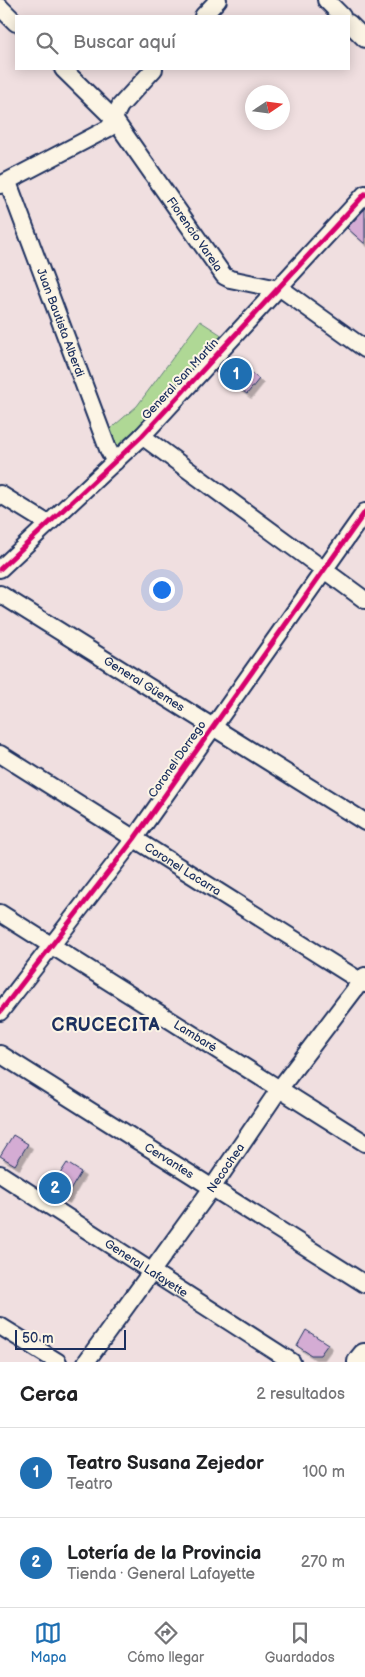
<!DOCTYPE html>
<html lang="es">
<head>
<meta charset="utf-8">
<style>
  :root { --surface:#fff; --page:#f2f2f2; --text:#202124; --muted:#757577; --line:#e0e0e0; --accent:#1f6fb2 }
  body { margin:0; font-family:"Balsamiq Sans",sans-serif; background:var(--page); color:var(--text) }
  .compass { position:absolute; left:245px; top:85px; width:45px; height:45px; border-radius:50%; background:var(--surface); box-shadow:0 2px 12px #0003; rotate:77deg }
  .scale { position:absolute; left:15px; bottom:12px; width:111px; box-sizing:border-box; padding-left:5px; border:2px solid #1b2f5e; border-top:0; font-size:14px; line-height:18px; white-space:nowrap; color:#1b2f5e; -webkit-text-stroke:4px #fcf5e5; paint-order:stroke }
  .you { position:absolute; left:161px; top:589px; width:18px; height:18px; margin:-12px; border:4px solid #fff; border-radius:50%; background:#1a73e8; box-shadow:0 0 0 8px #1a73e833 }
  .badge { display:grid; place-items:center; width:32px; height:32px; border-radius:50%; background:var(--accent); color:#fff; font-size:16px; font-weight:700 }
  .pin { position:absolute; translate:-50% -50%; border:2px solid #fff; box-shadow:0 1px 5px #0006 }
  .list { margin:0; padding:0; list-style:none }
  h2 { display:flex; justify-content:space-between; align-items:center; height:65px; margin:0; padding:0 20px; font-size:21px }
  h2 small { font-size:16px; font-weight:400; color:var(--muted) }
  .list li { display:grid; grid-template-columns:32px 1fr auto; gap:15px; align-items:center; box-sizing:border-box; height:90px; padding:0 20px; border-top:1px solid var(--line) }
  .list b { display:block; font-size:19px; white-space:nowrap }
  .list p { margin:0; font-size:16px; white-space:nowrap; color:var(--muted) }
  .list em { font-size:16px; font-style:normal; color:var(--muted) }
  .icon { flex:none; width:28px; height:28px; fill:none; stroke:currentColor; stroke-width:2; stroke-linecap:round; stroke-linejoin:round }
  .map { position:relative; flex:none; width:365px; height:1362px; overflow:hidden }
  .search { position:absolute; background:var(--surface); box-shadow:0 2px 12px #0003; left:15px; right:15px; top:15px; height:55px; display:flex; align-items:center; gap:12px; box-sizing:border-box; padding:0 18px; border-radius:0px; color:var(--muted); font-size:19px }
  .sheet { height:245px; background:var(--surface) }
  nav { display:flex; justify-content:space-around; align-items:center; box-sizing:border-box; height:70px; border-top:1px solid var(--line); background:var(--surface); font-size:14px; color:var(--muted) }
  nav a { display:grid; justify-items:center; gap:2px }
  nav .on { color:var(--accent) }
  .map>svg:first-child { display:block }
  .green { fill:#afd895; stroke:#65847a }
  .building { fill:#d4acd4; stroke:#1b2f5e; filter:url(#shadow) }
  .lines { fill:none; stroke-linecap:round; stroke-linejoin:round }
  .minor-casing { stroke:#1b2f5e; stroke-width:20 }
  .primary-casing { stroke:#1b2f5e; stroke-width:30 }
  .minor { stroke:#fcf5e5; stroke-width:16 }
  .primary { stroke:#fcf5e5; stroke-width:26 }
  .cycleway-casing { stroke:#fcf5e5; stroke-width:8 }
  .cycleway { stroke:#d6006c; stroke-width:5 }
  .labels { text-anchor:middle; stroke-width:4; stroke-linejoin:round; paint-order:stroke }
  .street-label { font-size:12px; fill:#1b2f5e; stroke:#fcf5e5 }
  .district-label { font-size:18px; font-weight:bold; letter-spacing:1px; fill:#1b2f5e; stroke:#fcf5e5 }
</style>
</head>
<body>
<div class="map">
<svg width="365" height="1362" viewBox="0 0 365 1362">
  <defs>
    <filter id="shadow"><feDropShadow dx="4.5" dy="4.5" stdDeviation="0" flood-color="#0004"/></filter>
  </defs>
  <rect width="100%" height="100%" fill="#f0dfe0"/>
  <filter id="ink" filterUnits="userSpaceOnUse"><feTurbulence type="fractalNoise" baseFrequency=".02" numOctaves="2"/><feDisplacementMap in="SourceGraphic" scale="10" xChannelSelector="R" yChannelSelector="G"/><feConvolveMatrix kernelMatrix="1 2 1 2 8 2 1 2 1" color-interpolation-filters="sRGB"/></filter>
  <g filter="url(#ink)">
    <path class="green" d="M200 321 223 336 124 446 114 445 108 431 137 406Z"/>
    <g class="building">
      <path d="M365 209V244L347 228Z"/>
      <path d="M229 356 259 379 247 394 215 372Z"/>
      <path d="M13 1135 28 1144 15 1165 0 1156Z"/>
      <path d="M67 1163 81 1172 65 1199 50 1189Z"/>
      <path d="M306 1330 328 1344 320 1355H311L297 1346Z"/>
    </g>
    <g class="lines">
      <defs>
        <g id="minor">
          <path d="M326 0 342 16"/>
          <path d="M0 7 16 23"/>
          <path d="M203 16 218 0"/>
          <path d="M349 23 365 39"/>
          <path id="s1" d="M63 69 114 119 224 276 230 279 283 290 365 349"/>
          <path id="s2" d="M8 182 108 449 115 462"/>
          <path d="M0 185 109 128 120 106 154 69"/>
          <path d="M142 436 365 600"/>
          <path d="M0 494 47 523"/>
          <path d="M0 569 142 436 365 194"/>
          <path id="s3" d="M0 594 365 822"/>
          <path id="s4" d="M0 754 365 984"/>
          <path id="s5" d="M0 913 365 1143"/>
          <path d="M0 1012 134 839 365 512"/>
          <path id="s6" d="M0 1054 365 1284"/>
          <path id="s7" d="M0 1174 292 1362"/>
          <path d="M0 1326 58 1362"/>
          <path id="s8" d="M86 1362 212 1188 280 1088 365 976"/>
        </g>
        <path id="primary" d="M361 1362 365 1357"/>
      </defs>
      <use href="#minor" class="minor-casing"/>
      <use href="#primary" class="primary-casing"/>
      <use href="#minor" class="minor"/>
      <use href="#primary" class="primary"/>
      <defs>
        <g id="cycleway">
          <path d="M0 569 142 436 365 194"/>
          <path d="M0 1012 134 839 365 512"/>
        </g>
      </defs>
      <use href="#cycleway" class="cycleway-casing"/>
      <use href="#cycleway" class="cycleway"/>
    </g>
  </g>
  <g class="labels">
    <g class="street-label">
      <text dy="4" stroke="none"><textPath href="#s1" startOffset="212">Florencio Varela</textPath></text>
      <text dy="4" stroke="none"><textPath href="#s2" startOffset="150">Juan Bautista Alberdi</textPath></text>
      <text transform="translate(180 379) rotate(-47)" y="4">General San Martín</text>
      <text dy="4" stroke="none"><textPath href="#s3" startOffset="170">General Güemes</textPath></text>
      <text transform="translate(177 759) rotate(-55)" y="4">Coronel Dorrego</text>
      <text dy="4" stroke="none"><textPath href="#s4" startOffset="216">Coronel Lacarra</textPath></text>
      <text dy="4" stroke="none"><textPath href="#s5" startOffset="231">Lambaré</textPath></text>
      <text dy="4" stroke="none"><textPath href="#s6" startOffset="200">Cervantes</textPath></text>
      <text dy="4" stroke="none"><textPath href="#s8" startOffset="239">Necochea</textPath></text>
      <text dy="4" stroke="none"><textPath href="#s7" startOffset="174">General Lafayette</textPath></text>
    </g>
    <g class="district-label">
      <text x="106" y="1031">CRUCECITA</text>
    </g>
  </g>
</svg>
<svg class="compass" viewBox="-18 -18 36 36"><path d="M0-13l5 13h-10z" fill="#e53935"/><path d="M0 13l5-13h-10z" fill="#757577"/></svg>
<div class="scale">50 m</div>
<div class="you"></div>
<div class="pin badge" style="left:236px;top:374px">1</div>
<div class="pin badge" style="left:55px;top:1188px">2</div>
<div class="search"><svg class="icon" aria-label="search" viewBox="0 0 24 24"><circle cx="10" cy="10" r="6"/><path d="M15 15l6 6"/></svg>Buscar aquí</div>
</div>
<section class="sheet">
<h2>Cerca<small>2 resultados</small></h2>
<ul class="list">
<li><span class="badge">1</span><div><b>Teatro Susana Zejedor</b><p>Teatro</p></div><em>100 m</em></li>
<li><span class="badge">2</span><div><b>Lotería de la Provincia</b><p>Tienda · General Lafayette</p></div><em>270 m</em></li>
</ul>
</section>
<nav>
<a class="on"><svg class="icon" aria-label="map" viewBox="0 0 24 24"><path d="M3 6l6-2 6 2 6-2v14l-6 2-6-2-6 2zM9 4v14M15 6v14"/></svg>Mapa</a>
<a><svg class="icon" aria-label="directions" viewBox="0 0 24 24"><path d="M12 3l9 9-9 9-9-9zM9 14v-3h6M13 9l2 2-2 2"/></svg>Cómo llegar</a>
<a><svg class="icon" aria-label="saved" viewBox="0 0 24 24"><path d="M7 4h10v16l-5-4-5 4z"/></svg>Guardados</a>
</nav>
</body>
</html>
